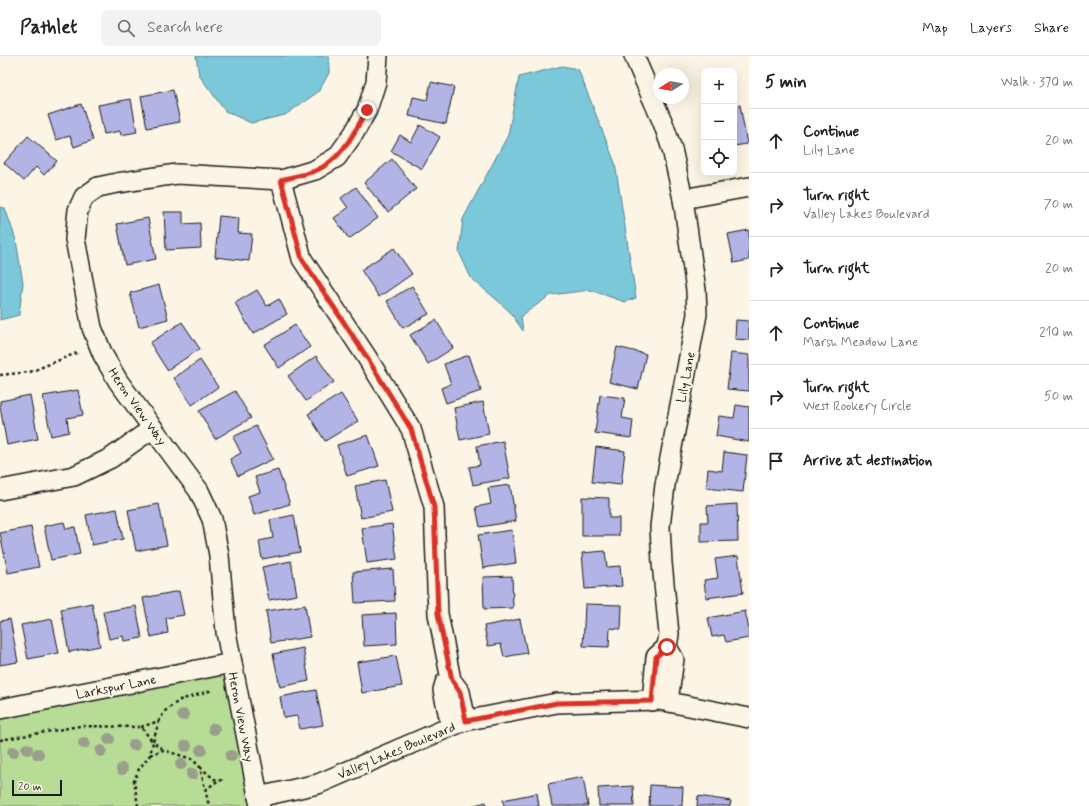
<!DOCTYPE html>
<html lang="en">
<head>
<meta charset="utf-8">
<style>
  :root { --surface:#fff; --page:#f2f2f2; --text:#222; --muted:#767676; --line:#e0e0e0 }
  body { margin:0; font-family:Mynerve,sans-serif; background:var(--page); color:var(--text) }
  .controls { position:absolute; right:12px; top:12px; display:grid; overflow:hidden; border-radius:8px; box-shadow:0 4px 16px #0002 }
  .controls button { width:36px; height:36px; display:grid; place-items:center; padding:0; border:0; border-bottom:1px solid var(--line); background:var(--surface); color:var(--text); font:20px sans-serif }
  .compass { position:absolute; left:653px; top:12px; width:36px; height:36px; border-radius:50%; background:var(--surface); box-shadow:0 4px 16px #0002; rotate:259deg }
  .scale { position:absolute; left:12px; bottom:10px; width:50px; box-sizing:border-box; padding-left:4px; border:2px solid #1c1c1c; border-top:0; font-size:11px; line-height:14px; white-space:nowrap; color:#1c1c1c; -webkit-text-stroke:3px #fcf5e5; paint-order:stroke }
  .stop { position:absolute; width:12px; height:12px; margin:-9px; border:3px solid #d93025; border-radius:50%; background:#fff }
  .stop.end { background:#d93025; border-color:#fff; box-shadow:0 1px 4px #0008 }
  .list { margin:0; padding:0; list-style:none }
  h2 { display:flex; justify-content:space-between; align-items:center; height:52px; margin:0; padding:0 16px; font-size:17px }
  h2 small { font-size:13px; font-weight:400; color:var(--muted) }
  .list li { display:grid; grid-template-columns:26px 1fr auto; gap:12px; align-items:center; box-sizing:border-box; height:64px; padding:0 16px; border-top:1px solid var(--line) }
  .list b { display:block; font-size:15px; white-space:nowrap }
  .list p { margin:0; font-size:13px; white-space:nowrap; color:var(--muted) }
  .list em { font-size:13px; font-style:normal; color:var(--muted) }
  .icon { flex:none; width:22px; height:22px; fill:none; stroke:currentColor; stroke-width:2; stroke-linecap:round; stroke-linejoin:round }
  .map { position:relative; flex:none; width:749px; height:750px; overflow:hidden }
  header { display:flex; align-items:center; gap:24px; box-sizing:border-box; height:56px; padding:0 20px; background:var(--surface); border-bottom:1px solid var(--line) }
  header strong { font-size:19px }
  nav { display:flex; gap:22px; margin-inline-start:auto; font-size:14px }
  .search { width:280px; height:36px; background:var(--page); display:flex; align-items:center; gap:10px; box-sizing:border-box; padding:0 14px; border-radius:8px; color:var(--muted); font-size:15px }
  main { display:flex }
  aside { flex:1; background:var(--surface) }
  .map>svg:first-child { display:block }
  .green { fill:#b7dc96; stroke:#6a7c59 }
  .water { fill:#7cc8db; stroke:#56838f }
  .building { fill:#b2b4e5; stroke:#1c1c1c }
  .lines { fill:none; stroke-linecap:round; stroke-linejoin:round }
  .minor-casing { stroke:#1c1c1c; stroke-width:22 }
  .path { stroke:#1c1c1c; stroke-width:2.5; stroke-dasharray:3 3; stroke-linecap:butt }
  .minor { stroke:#fcf5e5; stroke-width:19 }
  .tree { fill:#9a9e8b }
  .route { stroke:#d93025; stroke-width:5 }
  .labels { text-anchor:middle; stroke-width:4; stroke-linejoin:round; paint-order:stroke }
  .street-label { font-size:13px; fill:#1c1c1c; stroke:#fcf5e5 }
</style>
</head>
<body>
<header>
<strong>Pathlet</strong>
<div class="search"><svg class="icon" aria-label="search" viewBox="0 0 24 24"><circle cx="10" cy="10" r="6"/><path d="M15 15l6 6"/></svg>Search here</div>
<nav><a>Map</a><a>Layers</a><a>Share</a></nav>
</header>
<main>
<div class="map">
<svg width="749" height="750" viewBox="0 0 749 750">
  <rect width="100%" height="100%" fill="#fcf5e5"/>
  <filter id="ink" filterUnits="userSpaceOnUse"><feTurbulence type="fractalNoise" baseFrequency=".025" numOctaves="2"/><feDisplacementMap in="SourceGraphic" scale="8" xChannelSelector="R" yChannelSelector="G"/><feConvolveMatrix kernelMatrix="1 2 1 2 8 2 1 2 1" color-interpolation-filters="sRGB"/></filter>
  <g filter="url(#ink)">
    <path class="green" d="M226 618 251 750H0V663Z"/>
    <g class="water">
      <path d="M196 0H326L329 1V17L318 36 285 59 251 67 225 55 199 19Z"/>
      <path d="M562 10 578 13 615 107 636 242 625 246 590 234 551 239 521 260 523 275 510 256 497 244 471 222 459 196 463 163 508 79 519 21Z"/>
      <path d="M0 151 5 152 16 184 23 227 19 259 0 264Z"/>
    </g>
    <g class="building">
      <path d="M431 26 454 31 446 68 409 60 413 41 427 44Z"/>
      <path d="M173 34 180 66 147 72 141 40Z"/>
      <path d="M131 43 137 76 121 79 120 75 104 78 98 49Z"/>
      <path d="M81 48 93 84 74 91 70 80 56 84 48 59Z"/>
      <path d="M740 49 747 88 734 90V50Z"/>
      <path d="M420 69 440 81 422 113 391 95 400 79 411 86Z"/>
      <path d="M28 80 57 105 44 119 36 111 24 125 4 107Z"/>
      <path d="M392 103 416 133 388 156 364 127Z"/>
      <path d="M356 131 378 162 349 183 334 162 348 152 341 142Z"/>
      <path d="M164 156H183V168L200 167 201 192 166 194Z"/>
      <path d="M219 160 239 162 238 177 252 178 249 205 215 201Z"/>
      <path d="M148 162 156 203 125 209 117 168Z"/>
      <path d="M749 174V204L734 207 728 178Z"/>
      <path d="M394 192 412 218 379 241 361 214Z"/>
      <path d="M159 229 168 263 139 271 130 237Z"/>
      <path d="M412 230 429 258 403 272 387 245Z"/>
      <path d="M257 234 267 250 279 243 287 258 253 278 235 247Z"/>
      <path d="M436 264 453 292 428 308 410 279Z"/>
      <path d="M736 264 749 265V284L735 283Z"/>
      <path d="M182 266 200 293 167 314 150 287Z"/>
      <path d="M295 269 310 291 279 312 264 289Z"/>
      <path d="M617 291 646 298 638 333 609 326Z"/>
      <path d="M731 297 749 299V335L727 333Z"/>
      <path d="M469 299 481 335 446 347 441 332 451 328 444 308Z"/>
      <path d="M316 300 334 326 306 345 288 320Z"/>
      <path d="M200 304 218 331 192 349 174 322Z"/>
      <path d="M78 334 83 359 67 362 69 376 51 380 43 340Z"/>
      <path d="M235 335 251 362 215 383 199 355Z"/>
      <path d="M341 338 358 365 325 385 308 358Z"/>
      <path d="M30 339 38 383 7 389 0 351V345Z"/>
      <path d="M600 339 625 342 622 362 633 364 631 382 595 377Z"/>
      <path d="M483 346 489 378 460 384 454 352Z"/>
      <path d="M736 349 749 351V386L716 380 719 360 734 362Z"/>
      <path d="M256 370 273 403 238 420 230 403 241 397 233 381Z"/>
      <path d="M368 379 379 410 347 420 337 389Z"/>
      <path d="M503 385 510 422 473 429 469 411 480 409 477 390Z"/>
      <path d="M596 391 625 395 621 429 592 426Z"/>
      <path d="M724 396 747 399 743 436 706 432 708 413 722 415Z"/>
      <path d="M278 414 290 448 254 459 248 440 260 436 255 421Z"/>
      <path d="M385 424 392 456 361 462 355 430Z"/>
      <path d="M510 429 516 465 480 471 476 451 491 448 488 432Z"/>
      <path d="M582 441 609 442V462H619V480H582Z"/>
      <path d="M159 448 167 489 136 495 128 454Z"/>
      <path d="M737 448 738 485 701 486V466H708L707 450Z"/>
      <path d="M117 453 123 483 92 489 86 459Z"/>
      <path d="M294 459 300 496 262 503 259 485 273 482 270 464Z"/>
      <path d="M64 466 66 473 75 471 80 498 51 504 44 470Z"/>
      <path d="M392 468 397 503 367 507 362 472Z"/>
      <path d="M31 471 39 511 8 517 0 477Z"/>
      <path d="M512 474 516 507 483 512 478 479Z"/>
      <path d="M605 495 607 511 620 510 622 530 585 533 582 497Z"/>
      <path d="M738 500 743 537 706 542 704 524 718 522 715 503Z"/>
      <path d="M291 505 297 539 269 544 262 511Z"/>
      <path d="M393 513 395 545 355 547 353 516Z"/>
      <path d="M512 520 513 552 484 553 483 521Z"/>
      <path d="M179 535 184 559 166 562 168 577 151 581 143 542Z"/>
      <path d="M92 547 100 590 69 596 61 553Z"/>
      <path d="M585 548 622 549 621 573 610 572 609 591 583 590Z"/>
      <path d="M305 549 310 581 271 587 266 555Z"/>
      <path d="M136 550 142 582 124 585 123 580 109 583 103 556Z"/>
      <path d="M745 555 749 573V582L726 586 724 579 712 581 708 562Z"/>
      <path d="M396 557 397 588 364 590 362 559Z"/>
      <path d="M10 563 18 606 0 609V565Z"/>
      <path d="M52 563 59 597 28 603 21 569Z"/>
      <path d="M520 563 527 597 504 601 501 588 488 590 484 570Z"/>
      <path d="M303 592 309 625 280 631 273 598Z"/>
      <path d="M396 600 402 630 362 637 357 606Z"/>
      <path d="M316 634 323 669 300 673 297 660 284 662 280 641Z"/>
      <path d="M583 721 588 750H552L548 728Z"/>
      <path d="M650 729 683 731 682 750H649Z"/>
      <path d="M633 730 634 750H599L598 732Z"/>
      <path d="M537 737 539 750H504L503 744Z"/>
      <path d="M698 740 731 745 730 750H697Z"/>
      <path d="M486 746 487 750H471Z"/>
    </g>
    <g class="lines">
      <defs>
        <g id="minor">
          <path d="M634 0 663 67 672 93 683 143 696 234 697 258 665 429 660 471 662 507 669 578 667 591 656 601 652 645"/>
          <path d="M281 124 302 203 366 300 411 373 434 451 438 558 451 624 460 636 466 665"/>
          <path d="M683 143 749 131"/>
          <path d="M0 434 74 420 111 402 153 372"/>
          <path d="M667 591 674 603 668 645"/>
          <path d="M0 653 232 607"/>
          <path d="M451 670 443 634 445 627 451 624"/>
          <path d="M258 741 318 728 464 665 557 647 659 644 749 662"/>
          <path d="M260 750 226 576 219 499 212 463 199 435 118 325 103 299 92 272 75 183 78 154 84 141 98 131 117 127 177 118 281 124 315 114 337 101 354 77 367 54 376 26 378 0"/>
        </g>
      </defs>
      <use href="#minor" class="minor-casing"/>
      <g class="path">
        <path d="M0 319 30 316 79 296"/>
        <path d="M159 665 153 686 163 693"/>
        <path d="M141 671 159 665 165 655 180 644 213 634"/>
        <path d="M0 684 80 670 141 671 153 686 150 699 139 713 134 725 138 750"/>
        <path d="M150 699 163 694 192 703 200 711 209 750"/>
        <path d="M200 711 214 723 225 725"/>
        <path d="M205 734 219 724"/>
      </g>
      <use href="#minor" class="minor"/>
    </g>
    <g class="tree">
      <circle cx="183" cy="659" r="6"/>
      <circle cx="214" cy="673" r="6"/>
      <circle cx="109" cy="683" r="6"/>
      <circle cx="84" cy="687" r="6"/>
      <circle cx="134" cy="689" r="6"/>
      <circle cx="186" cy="690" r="6"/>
      <circle cx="27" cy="693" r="6"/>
      <circle cx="201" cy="694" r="6"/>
      <circle cx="101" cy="695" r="6"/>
      <circle cx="13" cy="696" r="6"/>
      <circle cx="38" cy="698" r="6"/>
      <circle cx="231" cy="700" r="6"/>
      <circle cx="181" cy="708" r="6"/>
      <circle cx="122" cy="713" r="6"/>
      <circle cx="192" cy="718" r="6"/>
    </g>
  </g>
  <g class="lines" filter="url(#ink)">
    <path class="route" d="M367 54C353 79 342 103 315 115 304 119 292 121 281 124L302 203 366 300 411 373 434 451 438 558 452 624 460 636 466 665 557 647 652 645 656 601 667 591"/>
  </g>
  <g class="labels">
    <g class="street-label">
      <text transform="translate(685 321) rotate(-79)" y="5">Lily Lane</text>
      <text transform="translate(138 350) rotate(55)" y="5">Heron View Way</text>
      <text transform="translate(116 630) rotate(-11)" y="5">Larkspur Lane</text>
      <text transform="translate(242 661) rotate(79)" y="5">Heron View Way</text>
      <text transform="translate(396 694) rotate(-23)" y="5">Valley Lakes Boulevard</text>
    </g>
  </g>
</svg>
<div class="controls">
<button>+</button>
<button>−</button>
<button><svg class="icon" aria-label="locate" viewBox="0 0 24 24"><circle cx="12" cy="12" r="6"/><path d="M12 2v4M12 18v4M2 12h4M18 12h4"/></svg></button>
</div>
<svg class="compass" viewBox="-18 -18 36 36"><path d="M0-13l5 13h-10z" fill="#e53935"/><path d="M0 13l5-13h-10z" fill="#767676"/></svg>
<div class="scale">20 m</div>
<div class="stop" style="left:667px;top:591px"></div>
<div class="stop end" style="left:367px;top:54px"></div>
</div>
<aside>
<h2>5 min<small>Walk · 370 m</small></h2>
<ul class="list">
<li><svg class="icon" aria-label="ahead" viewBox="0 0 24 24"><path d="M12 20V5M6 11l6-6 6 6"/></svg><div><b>Continue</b><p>Lily Lane</p></div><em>20 m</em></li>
<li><svg class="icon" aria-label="right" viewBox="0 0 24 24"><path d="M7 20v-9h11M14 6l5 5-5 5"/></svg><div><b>Turn right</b><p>Valley Lakes Boulevard</p></div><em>70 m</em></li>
<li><svg class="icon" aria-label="right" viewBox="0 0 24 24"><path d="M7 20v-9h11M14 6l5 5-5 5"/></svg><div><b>Turn right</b></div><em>20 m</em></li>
<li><svg class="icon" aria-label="ahead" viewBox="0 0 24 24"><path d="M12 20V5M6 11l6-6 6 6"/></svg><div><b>Continue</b><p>Marsh Meadow Lane</p></div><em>210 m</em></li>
<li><svg class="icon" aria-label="right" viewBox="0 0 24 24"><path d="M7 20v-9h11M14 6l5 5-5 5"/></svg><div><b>Turn right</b><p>West Rookery Circle</p></div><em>50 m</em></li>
<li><svg class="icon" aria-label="arrive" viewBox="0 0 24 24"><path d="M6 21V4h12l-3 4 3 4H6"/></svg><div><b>Arrive at destination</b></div></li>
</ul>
</aside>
</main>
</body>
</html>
